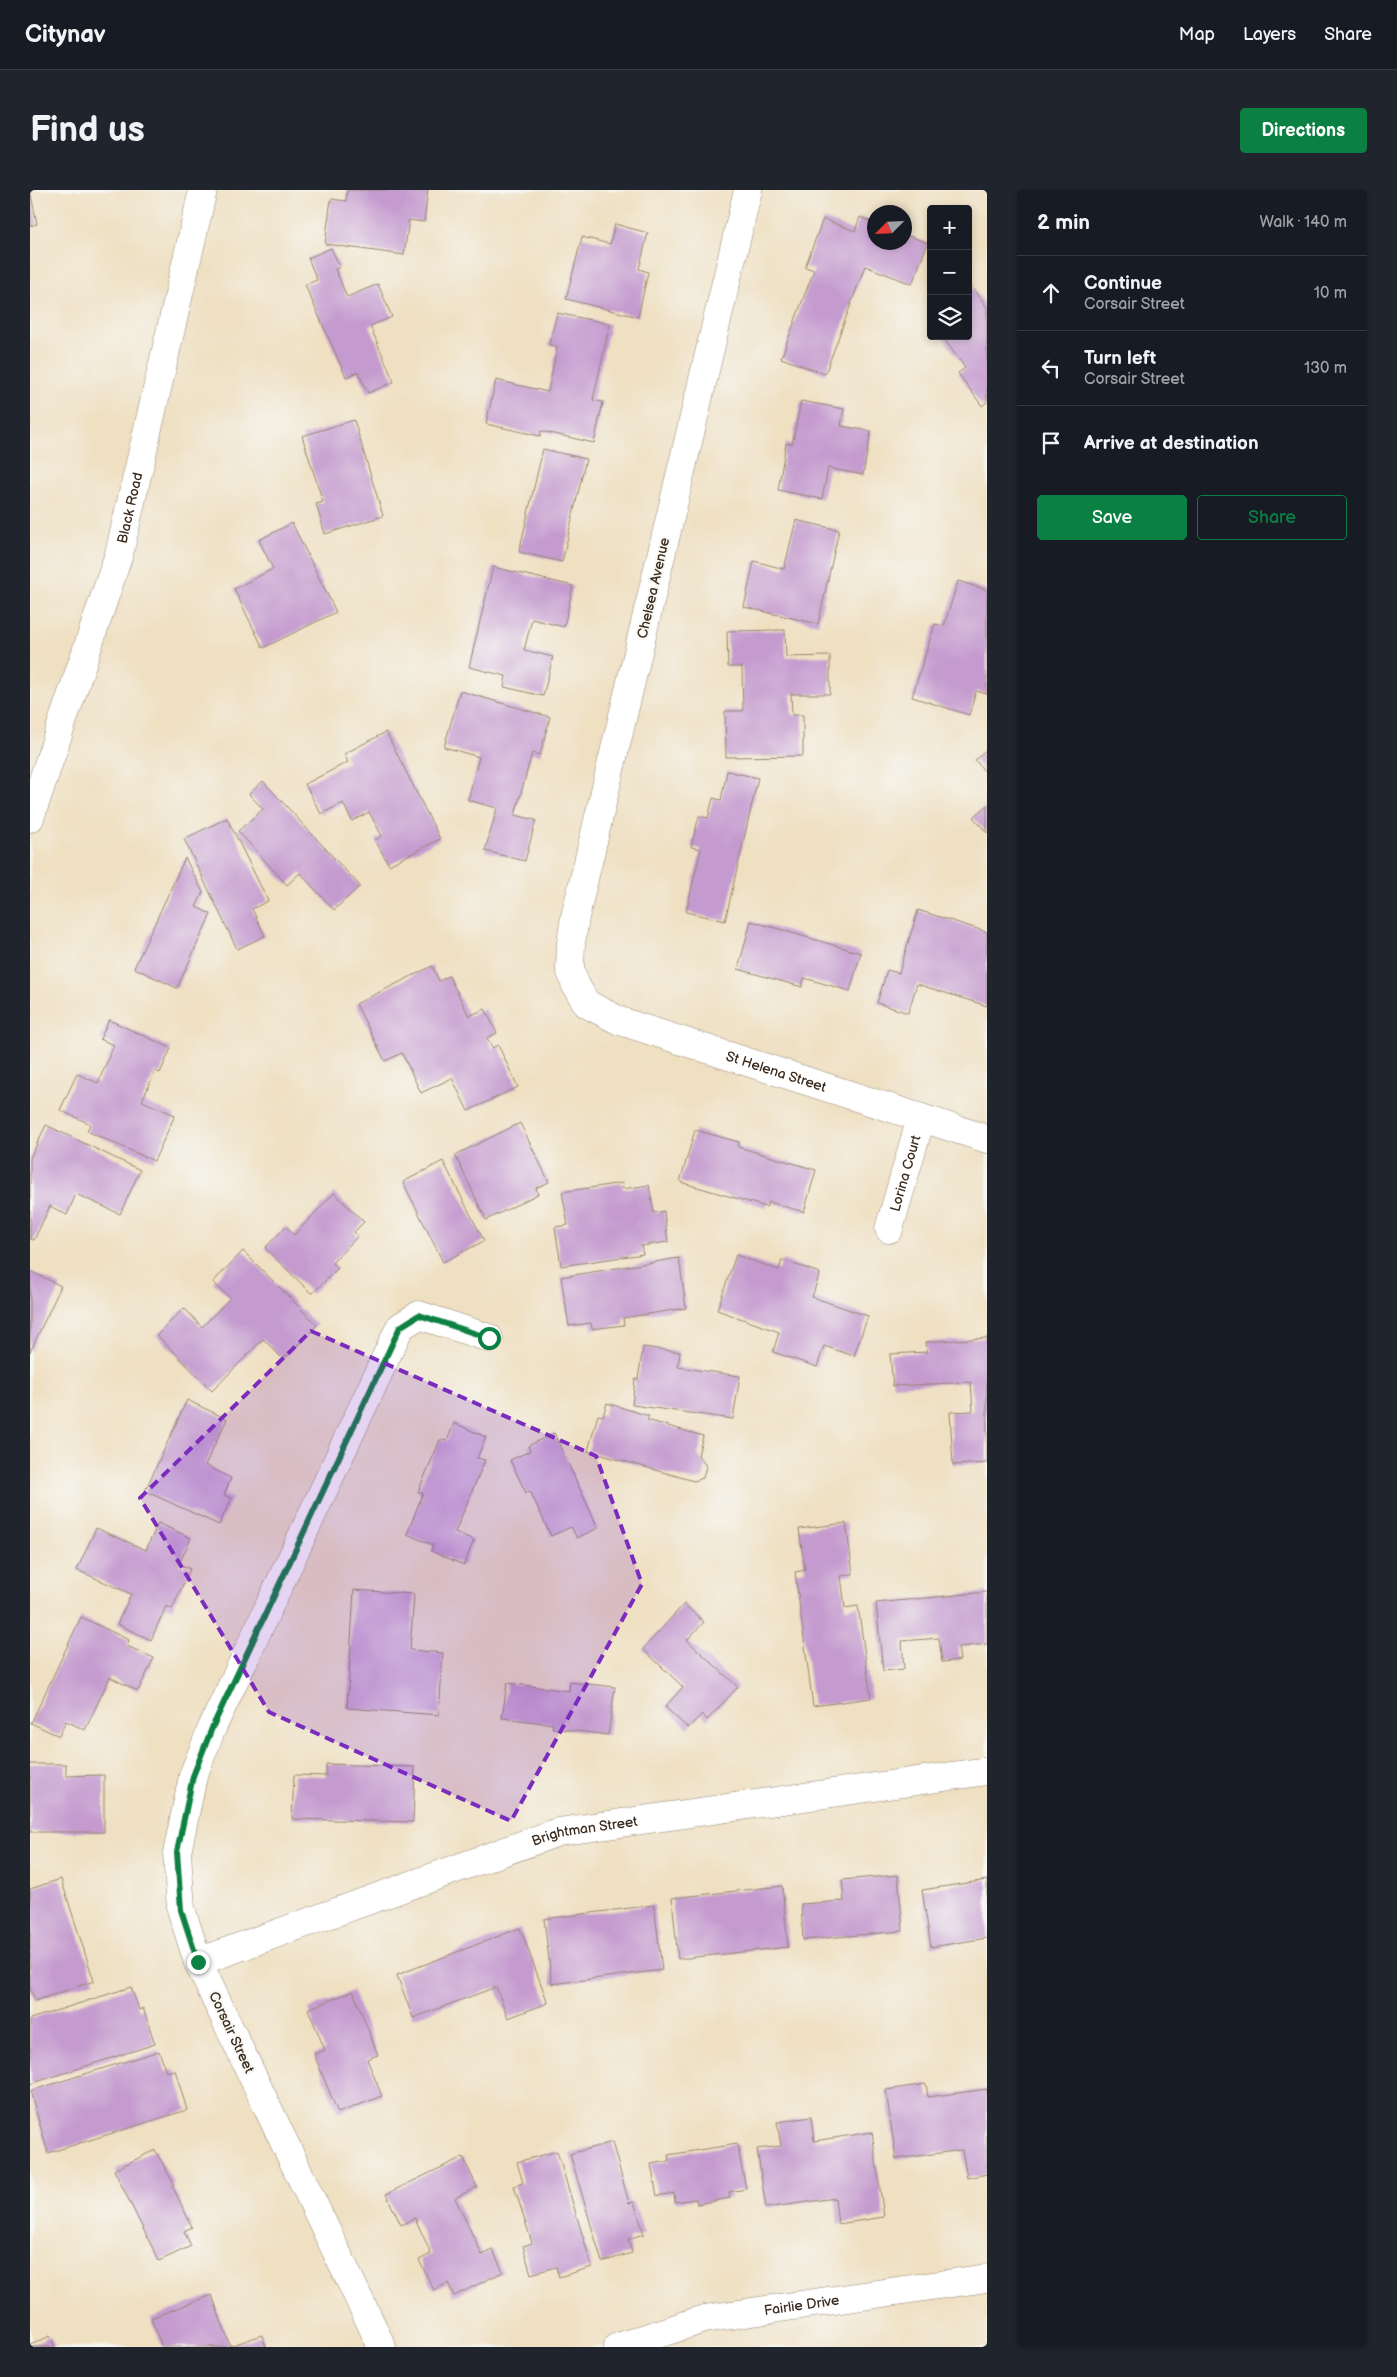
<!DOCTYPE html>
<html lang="en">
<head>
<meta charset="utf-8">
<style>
  :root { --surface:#171b24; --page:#20242c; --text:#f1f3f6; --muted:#9ea1a6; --line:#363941; --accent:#0b8043 }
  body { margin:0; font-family:"Balsamiq Sans",sans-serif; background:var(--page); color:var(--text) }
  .controls { position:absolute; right:15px; top:15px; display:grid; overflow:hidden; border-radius:5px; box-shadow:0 2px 8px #0003 }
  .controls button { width:45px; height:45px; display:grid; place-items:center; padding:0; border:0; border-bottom:1px solid var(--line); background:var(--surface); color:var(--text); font:25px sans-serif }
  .compass { position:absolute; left:837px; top:15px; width:45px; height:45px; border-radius:50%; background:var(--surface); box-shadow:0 2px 8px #0003; rotate:246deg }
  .stop { position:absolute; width:15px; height:15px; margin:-11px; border:4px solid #0b8043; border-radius:50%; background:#fff }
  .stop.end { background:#0b8043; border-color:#fff; box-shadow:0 1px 5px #0008 }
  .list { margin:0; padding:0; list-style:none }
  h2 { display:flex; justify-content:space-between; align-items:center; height:65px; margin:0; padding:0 20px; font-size:21px }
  h2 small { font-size:16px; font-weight:400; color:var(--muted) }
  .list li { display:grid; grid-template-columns:32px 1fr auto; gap:15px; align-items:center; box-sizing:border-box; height:75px; padding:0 20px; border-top:1px solid var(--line) }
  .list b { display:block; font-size:19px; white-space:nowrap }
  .list p { margin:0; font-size:16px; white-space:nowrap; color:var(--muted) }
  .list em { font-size:16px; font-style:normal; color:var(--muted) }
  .actions { display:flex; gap:10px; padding:15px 20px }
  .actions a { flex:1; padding:11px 0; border:1px solid var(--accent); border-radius:5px; text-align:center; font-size:18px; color:var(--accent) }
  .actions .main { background:var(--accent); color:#fff }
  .icon { flex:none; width:28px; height:28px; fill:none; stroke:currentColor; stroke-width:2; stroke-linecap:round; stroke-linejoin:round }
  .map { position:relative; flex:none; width:957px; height:2157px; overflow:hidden; border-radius:5px }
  header { display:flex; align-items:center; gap:30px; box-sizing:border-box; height:70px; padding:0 25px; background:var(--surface); border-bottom:1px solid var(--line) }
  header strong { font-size:24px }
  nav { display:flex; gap:28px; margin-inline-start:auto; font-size:18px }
  .intro { display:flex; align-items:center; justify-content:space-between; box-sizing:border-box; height:120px; padding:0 30px }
  h1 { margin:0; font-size:35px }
  .button { padding:12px 22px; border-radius:5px; background:var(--accent); color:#fff; font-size:18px; font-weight:700 }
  main { display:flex; gap:30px; padding:0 30px }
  aside { flex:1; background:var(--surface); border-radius:5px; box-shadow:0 2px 8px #0003 }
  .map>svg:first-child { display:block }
  .building { fill:#c59bcf }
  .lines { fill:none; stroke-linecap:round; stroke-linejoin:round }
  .minor-casing { stroke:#958570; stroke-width:29 }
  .major-casing { stroke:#958570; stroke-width:29 }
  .minor { stroke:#fff; stroke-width:28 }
  .major { stroke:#fff; stroke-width:28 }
  .route { stroke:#0b8043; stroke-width:6 }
  .marked { fill:#7b2cbf; fill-opacity:0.2; stroke:#7b2cbf; stroke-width:4; stroke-dasharray:10 6; stroke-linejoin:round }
  .labels { text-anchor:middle; stroke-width:4; stroke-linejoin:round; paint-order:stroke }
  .street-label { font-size:14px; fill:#3b2a1e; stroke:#f6f6f2 }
</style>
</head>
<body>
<header>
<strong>Citynav</strong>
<nav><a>Map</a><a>Layers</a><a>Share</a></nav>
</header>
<div class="intro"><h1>Find us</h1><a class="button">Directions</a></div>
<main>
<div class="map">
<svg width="957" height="2157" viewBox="0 0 957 2157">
  <rect width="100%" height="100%" fill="#f6f6f2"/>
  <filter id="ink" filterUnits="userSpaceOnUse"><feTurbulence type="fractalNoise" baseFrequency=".02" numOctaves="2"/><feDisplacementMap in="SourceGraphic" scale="10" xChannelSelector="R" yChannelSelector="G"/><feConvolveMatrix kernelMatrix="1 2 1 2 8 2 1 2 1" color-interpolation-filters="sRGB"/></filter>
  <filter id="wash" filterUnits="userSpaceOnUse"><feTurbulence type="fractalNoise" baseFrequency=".0096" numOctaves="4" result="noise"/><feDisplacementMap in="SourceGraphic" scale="20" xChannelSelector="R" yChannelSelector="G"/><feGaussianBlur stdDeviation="1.12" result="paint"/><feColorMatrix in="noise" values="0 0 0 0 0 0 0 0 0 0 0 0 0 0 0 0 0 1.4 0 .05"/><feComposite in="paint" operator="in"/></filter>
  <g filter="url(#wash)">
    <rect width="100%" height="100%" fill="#efe0c2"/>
    <g id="blocks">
      <g class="building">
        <path d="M0 0 7 34 0 36Z"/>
        <path d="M317 0H398L394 32 379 30 374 65 295 54 301 9 316 11Z"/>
        <path d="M830 27 844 33V52H874V44L898 53 882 94 835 76 795 184 751 168 784 80 775 77 793 29 825 41Z"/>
        <path d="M585 34 618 43 609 79 618 82 608 127 536 109 552 47 580 54Z"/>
        <path d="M301 58 310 77 305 79 317 107 348 94 362 127 340 136 364 192 338 203 328 182 316 187 275 95 287 90 278 68Z"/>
        <path d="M938 91 957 117V212L952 216 928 183 935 178 912 146H938Z"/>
        <path d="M527 123 580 134 563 210 573 212 564 253 511 241 510 246 456 234 466 190 518 202 527 157 519 155Z"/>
        <path d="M771 211 814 219 811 236 841 241 833 285 798 278 792 309 748 300 756 253 762 254Z"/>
        <path d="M324 230 353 326 295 344 286 314 293 312 272 246Z"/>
        <path d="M513 259 556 269 532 372 489 362Z"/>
        <path d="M766 330 809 340 788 434 714 417 724 371 754 379Z"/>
        <path d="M262 333 306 422 233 458 204 399 243 379 229 350Z"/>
        <path d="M463 377 543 396 534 437 502 429 494 460 523 467 513 506 474 497 476 486 439 477Z"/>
        <path d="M928 391 957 400V504L946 501 939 525 882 507 905 434 914 436Z"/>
        <path d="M755 440 756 467 800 466V504H761L762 525H773V566L696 567 695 521H713L712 477H698L697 441Z"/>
        <path d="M430 501 520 527 510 565 502 563 485 625 506 630 495 671 455 661 467 618 438 610 449 567 414 557Z"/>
        <path d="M356 542 410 649 359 675 345 650 352 646 339 622 322 631 313 613 291 624 275 594 318 572 314 564Z"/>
        <path d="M957 559V584L945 570Z"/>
        <path d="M697 581 728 588 695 731 656 722 671 659 661 657 669 626 678 628 683 608 691 610Z"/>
        <path d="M233 591 330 696 304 720 270 683 257 695 208 641 233 619 219 604Z"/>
        <path d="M957 615V643L943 627Z"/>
        <path d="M197 628 238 711 222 719 235 746 207 759 154 649Z"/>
        <path d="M155 668 173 702 166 717 181 724 147 798 104 778Z"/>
        <path d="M888 720 957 742V816L887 794 878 823 847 813 857 780 869 783Z"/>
        <path d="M721 731 831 763 820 801 774 788 772 797 708 779Z"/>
        <path d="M402 776 409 791 419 786 439 826 455 819 467 843 457 848 462 858 468 855 488 897 438 921 422 888 391 903 372 863 355 871 326 814Z"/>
        <path d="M79 830 141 858 130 883 125 881 112 911 145 925 124 971 57 941 60 934 30 920 47 884 68 893 84 855 70 849Z"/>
        <path d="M490 933 519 992 506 998 508 1004 456 1030 425 965Z"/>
        <path d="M16 935 110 980 90 1024 46 1004 37 1025 20 1016 4 1050 0 1049V968Z"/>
        <path d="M665 940 709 952 708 957 786 980 774 1022 739 1012 736 1017 650 992Z"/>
        <path d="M413 971 454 1051 413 1072 373 992Z"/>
        <path d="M592 993 593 999 619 995 624 1023 634 1021 638 1052 611 1056 613 1064 531 1076 525 1037 538 1035 532 1002Z"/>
        <path d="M304 1003 334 1032 324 1042 328 1046 302 1073 308 1078 282 1104 235 1058 256 1036 264 1045Z"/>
        <path d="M213 1061 287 1135 253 1169 233 1149 182 1201 127 1145 154 1118 172 1137 200 1108 183 1092Z"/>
        <path d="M706 1065 749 1080 752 1070 790 1083 782 1107 838 1126 824 1166 794 1156 787 1177 743 1162 749 1142 687 1120Z"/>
        <path d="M649 1068 656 1118 593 1128 594 1135 562 1139 561 1133 539 1136 531 1087Z"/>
        <path d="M0 1081 31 1096 0 1162Z"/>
        <path d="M957 1148V1273L923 1275 920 1222 943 1221 941 1192 863 1196 860 1164 897 1162 896 1152Z"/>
        <path d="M613 1157 650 1162 648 1177 710 1186 703 1229 602 1215 605 1189H608Z"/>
        <path d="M157 1210 197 1229 175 1275 201 1288 194 1305 202 1308 189 1335 115 1301Z"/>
        <path d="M577 1213 619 1226 617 1230 673 1246 668 1265 676 1276 673 1288 664 1291 558 1261 568 1225 573 1226Z"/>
        <path d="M424 1233 456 1247 447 1268 455 1270 425 1342 444 1350 434 1375 401 1361 403 1355 377 1344 393 1303 388 1302 410 1250 417 1251Z"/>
        <path d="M524 1243 568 1338 547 1348 541 1337 521 1346 500 1301 496 1303 480 1270 500 1261 498 1256Z"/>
        <path d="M128 1333 161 1348 149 1374 160 1379 142 1419 136 1416 121 1450 87 1434 101 1404 47 1380 66 1338 116 1360Z"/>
        <path d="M816 1333 823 1384 811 1386 815 1418 828 1416 841 1508 783 1516 765 1382 775 1380 769 1339Z"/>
        <path d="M324 1400 384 1404 380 1460 413 1463 409 1525 317 1518Z"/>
        <path d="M957 1402V1454L928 1457 930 1470 912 1472 909 1448 872 1451 874 1479 853 1481 846 1413Z"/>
        <path d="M654 1414 674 1432 657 1450 708 1497 677 1530 672 1524 658 1538 635 1517 653 1497 613 1459Z"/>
        <path d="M51 1427 99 1450 97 1456 124 1468 108 1501 80 1487 55 1540 36 1531 29 1546 1 1533Z"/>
        <path d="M540 1492 585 1497 578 1545 522 1538 523 1534 472 1528 477 1493 539 1501Z"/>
        <path d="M0 1574H36V1586L74 1585V1642H0Z"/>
        <path d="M296 1574 385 1577 383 1632 262 1629 264 1585 296 1586Z"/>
        <path d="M868 1685 873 1741 773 1750 771 1714 814 1711 812 1690Z"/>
        <path d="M31 1689 64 1791 5 1811 0 1797V1699Z"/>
        <path d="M957 1690V1748L901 1757 892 1700Z"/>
        <path d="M752 1696 758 1757 648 1769 642 1708Z"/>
        <path d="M624 1715 632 1780 522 1794 514 1729Z"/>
        <path d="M490 1738 518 1813 478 1828 466 1797 383 1828 367 1785Z"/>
        <path d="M101 1797 109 1820 113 1818 125 1854 0 1894V1829Z"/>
        <path d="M323 1801 348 1865 337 1869 352 1906 308 1923 284 1864 295 1860 278 1819Z"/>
        <path d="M129 1861 136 1882 145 1880 157 1920 18 1963 0 1901Z"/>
        <path d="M896 1894 898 1907 957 1899V1984L937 1988 932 1960 866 1969 856 1900Z"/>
        <path d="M781 1927 784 1951 842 1942 854 2027 808 2034 805 2008 736 2018 727 1959 751 1956 747 1932Z"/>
        <path d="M582 1952 599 2013 604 2012 614 2044 598 2049 602 2063 572 2072 540 1964Z"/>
        <path d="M707 1954 716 1999 699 2002 700 2008 667 2014 666 2009 645 2012 644 2003 627 2006 621 1974 639 1971 638 1965Z"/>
        <path d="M125 1960 144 1994 142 1995 162 2037 154 2041 161 2056 129 2071 84 1980Z"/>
        <path d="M527 1961 562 2077 529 2087 526 2077 501 2084 493 2056 502 2053 484 1996 493 1993 487 1972Z"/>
        <path d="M433 1967 447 1997 425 2008 452 2065 463 2060 473 2082 424 2106 418 2093 404 2100 389 2070 401 2064 385 2028 371 2035 356 2004Z"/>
        <path d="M182 2105 200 2156 232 2145 236 2157H132L121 2128Z"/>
        <path d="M20 2146 25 2157H0V2155Z"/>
      </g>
    </g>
  </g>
  <g filter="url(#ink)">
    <use href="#blocks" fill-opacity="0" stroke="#958570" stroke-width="1"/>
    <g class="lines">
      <defs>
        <g id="minor">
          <path id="s1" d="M718 0 545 727 541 753 540 779 546 796 557 814 590 831 957 949"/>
          <path id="s2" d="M859 1039 891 928"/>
          <path id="s3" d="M168 1772 528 1642 957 1581"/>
          <path d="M352 2157 168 1772 151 1719 147 1663 163 1586 182 1538 370 1137 389 1125 459 1148"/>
          <path id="s4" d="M588 2157 674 2129 957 2088"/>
        </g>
        <g id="major">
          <path id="s5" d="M0 628 89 364 173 0"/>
        </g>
      </defs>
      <use href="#minor" class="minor-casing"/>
      <use href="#major" class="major-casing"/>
      <use href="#minor" class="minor"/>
      <use href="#major" class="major"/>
    </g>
  </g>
  <g class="lines" filter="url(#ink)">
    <path class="route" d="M168 1772 151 1720 147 1662 163 1586 182 1538 370 1137 389 1125 459 1148"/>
  </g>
  <path class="marked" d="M281 1141 566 1266 612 1394 481 1631 239 1522 110 1308Z"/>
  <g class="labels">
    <g class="street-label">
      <text dy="5" stroke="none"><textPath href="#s5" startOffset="326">Black Road</textPath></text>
      <text transform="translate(623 398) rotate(-77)" y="5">Chelsea Avenue</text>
      <text dy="5" stroke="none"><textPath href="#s1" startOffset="1040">St Helena Street</textPath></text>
      <text dy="5" stroke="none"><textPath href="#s2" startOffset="58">Lorina Court</textPath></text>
      <text dy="5" stroke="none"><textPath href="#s3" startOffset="409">Brightman Street</textPath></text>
      <text transform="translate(202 1842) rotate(65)" y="5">Corsair Street</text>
      <text dy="5" stroke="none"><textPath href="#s4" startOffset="189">Fairlie Drive</textPath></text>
    </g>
  </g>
</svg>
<div class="controls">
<button>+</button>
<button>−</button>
<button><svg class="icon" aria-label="layers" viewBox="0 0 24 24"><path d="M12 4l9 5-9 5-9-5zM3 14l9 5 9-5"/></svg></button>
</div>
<svg class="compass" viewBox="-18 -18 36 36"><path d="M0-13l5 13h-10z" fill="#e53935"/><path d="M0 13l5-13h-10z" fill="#9ea1a6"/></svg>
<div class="stop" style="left:459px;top:1148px"></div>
<div class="stop end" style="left:168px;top:1772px"></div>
</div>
<aside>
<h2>2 min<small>Walk · 140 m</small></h2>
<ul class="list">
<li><svg class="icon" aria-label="ahead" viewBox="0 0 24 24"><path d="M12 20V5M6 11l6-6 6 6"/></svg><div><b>Continue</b><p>Corsair Street</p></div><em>10 m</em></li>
<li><svg class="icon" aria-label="left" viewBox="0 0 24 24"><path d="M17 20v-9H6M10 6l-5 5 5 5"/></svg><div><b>Turn left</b><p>Corsair Street</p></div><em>130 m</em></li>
<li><svg class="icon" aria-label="arrive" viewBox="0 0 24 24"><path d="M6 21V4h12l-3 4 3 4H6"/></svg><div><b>Arrive at destination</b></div></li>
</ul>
<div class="actions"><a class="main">Save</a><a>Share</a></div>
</aside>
</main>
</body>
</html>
